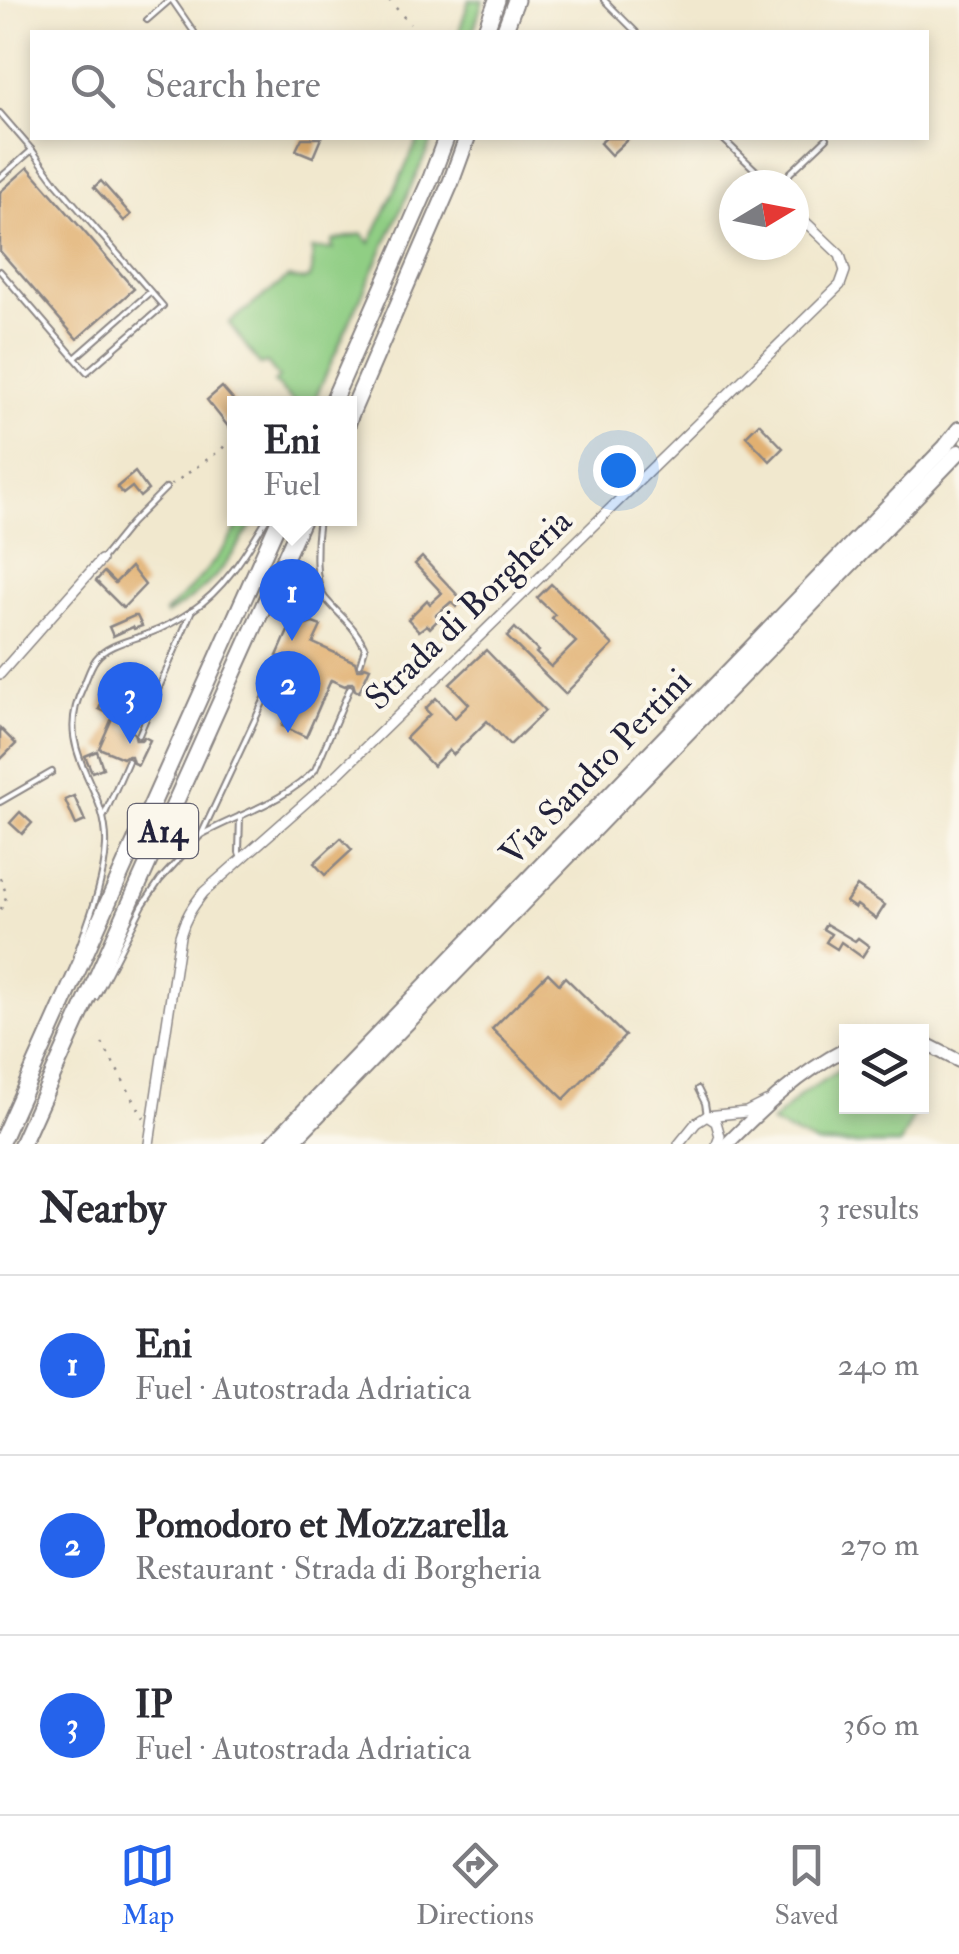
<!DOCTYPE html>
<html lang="en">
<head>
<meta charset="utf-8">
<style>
  :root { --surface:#fff; --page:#f2f2f3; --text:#2b2b33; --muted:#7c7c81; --line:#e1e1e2; --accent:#2563eb }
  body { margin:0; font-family:"IM FELL Double Pica",serif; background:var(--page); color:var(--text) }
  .controls { position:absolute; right:30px; bottom:30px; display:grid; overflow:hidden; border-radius:0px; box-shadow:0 5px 15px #0003 }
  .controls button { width:90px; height:90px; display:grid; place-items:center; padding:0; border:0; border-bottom:2px solid var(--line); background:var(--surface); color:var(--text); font:50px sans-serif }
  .compass { position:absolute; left:719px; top:170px; width:90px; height:90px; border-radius:50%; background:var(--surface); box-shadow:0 5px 15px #0003; rotate:80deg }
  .you { position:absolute; left:618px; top:470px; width:35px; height:35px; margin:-25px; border:8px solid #fff; border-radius:50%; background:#1a73e8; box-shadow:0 0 0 15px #1a73e833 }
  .badge { display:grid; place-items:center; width:65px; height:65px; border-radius:50%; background:var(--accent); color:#fff; font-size:32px; font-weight:700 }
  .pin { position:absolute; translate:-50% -82px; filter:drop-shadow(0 2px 5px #0008) }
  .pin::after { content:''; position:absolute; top:52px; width:35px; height:30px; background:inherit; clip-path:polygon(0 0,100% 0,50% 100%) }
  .popup { position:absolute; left:227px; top:396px; width:130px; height:130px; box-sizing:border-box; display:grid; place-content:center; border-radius:0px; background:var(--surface); filter:drop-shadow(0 2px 8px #0005); font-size:32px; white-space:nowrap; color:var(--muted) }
  .popup b { font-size:38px; color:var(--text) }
  .popup::after { content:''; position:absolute; left:50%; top:100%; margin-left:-20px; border:20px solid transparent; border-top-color:var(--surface) }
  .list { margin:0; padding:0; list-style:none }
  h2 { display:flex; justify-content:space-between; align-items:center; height:130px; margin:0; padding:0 40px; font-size:42px }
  h2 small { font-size:32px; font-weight:400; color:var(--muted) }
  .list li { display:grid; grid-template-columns:65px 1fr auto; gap:30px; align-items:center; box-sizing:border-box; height:180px; padding:0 40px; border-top:2px solid var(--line) }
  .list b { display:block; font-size:38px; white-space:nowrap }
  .list p { margin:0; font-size:32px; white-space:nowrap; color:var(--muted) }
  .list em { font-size:32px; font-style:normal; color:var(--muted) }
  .icon { flex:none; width:55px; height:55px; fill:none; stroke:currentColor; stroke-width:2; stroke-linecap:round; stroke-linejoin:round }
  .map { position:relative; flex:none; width:959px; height:1144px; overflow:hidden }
  .search { position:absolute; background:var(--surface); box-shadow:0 5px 15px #0003; left:30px; right:30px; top:30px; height:110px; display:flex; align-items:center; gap:25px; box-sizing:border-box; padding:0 35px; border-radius:0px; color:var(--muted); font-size:38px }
  .sheet { height:670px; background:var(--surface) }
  nav { display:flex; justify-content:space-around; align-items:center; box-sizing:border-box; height:140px; border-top:2px solid var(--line); background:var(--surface); font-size:28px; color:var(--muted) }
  nav a { display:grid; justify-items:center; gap:5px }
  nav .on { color:var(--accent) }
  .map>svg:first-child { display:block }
  .green { fill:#90ce84; stroke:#597860; stroke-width:2.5 }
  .building { fill:#e1b071 }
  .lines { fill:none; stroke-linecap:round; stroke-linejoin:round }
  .lane-casing { stroke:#8a8584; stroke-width:8 }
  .street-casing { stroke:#8a8584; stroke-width:12 }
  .secondary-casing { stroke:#8a8584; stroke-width:16 }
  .primary-casing { stroke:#8a8584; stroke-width:18 }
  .highway-casing { stroke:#8a8584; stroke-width:19 }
  .path { stroke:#8a8584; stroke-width:2.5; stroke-dasharray:2.5 8; stroke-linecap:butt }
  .lane { stroke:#fff; stroke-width:4 }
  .street { stroke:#fff; stroke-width:9 }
  .secondary { stroke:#fff; stroke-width:12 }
  .primary { stroke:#fff; stroke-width:14 }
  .highway { stroke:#fff; stroke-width:15 }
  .labels { text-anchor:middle; stroke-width:8; stroke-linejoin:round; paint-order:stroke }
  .shield { fill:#fbf7ec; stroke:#636270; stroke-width:2.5 }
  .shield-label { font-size:32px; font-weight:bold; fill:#22223b }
  .street-label { font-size:35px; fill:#22223b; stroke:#fbf7ec }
</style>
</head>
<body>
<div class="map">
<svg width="959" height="1144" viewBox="0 0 959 1144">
  <rect width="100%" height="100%" fill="#fbf7ec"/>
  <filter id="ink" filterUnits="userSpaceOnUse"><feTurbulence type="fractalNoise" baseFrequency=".01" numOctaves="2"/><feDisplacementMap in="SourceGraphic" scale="20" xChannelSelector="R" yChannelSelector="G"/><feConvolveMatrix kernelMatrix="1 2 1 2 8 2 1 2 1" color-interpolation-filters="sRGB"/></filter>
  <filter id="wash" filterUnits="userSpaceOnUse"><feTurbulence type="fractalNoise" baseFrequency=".0048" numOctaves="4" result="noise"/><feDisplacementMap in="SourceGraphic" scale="40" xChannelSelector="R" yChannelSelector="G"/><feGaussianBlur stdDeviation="2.25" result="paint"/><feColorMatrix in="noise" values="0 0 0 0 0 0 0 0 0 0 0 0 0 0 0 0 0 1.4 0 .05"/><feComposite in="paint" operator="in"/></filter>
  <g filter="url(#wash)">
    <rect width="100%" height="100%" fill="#f1e8ce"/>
    <g class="green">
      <path d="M469 0H483L473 32H459Z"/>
      <path d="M419 138H433L313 403H295L274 383 279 378 267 363 260 365 229 323 289 277C318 287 312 268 312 249H333L332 242 335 240 362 234 370 243Z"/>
      <path d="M242 519H255C228 564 213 587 166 615L165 613C196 584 222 556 242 519Z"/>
      <path d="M846 1066V1106L918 1107 900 1144H817L771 1123 802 1094Z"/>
    </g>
    <g id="blocks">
      <g class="building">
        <path d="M302 138H321L313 157 296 150Z"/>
        <path d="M606 138H629L611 155 600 143Z"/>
        <path d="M28 167 134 289 77 339 0 251V192Z"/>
        <path d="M101 181 131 215 124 221 94 187Z"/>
        <path d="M222 387 234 401V434L207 400Z"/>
        <path d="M759 423 783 448 770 461 746 436Z"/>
        <path d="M135 472 148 490 140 497 132 487 123 494 117 487Z"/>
        <path d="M422 557 463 601 456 607 451 602 436 615 439 619 430 628 427 625 419 631 408 619 427 600 430 604 442 593 415 564Z"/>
        <path d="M131 567 145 585 123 608 96 581 104 572 115 583Z"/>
        <path d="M551 584 613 645 565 694 507 637 515 628 538 651 536 653 551 667 576 642 552 618 555 615 537 598Z"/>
        <path d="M295 615 303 618 306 625 313 623 321 626 313 643 355 662 357 669H362L365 666 370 668 359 692 355 690 353 683H348L345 686 331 680 306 737 282 726 307 669 295 664 292 656 285 659 277 656Z"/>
        <path d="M134 616H137L142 626 134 629 133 627 113 636 109 627Z"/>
        <path d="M486 650 545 711 510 745 487 721 453 755 449 750 433 766 406 738 430 714 425 709 436 698 455 718 469 704 450 684Z"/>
        <path d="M114 675 141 690 124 728 134 733 136 740H141L144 737 150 740 138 765 133 763 131 756H126L123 758 99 748 113 716 99 709Z"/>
        <path d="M0 728 16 744 0 760Z"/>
        <path d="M97 751 103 768 92 772 85 756Z"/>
        <path d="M74 796 85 821 76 825 65 800Z"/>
        <path d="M20 812 32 823 22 834 10 823Z"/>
        <path d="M341 838 352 850 325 875 314 863Z"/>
        <path d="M857 886 885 905 876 919 857 905 855 908 846 902Z"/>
        <path d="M826 924 855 941 858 938 869 946 862 957 841 942 837 949 826 942 831 934 823 929Z"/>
        <path d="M548 973 559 984 565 977 625 1036 564 1099 492 1029Z"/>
      </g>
    </g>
  </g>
  <g filter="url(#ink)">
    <use href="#blocks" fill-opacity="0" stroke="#8a8584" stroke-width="2.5"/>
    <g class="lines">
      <defs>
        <g id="lane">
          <path d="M172 0 194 32"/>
          <path d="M604 0 636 32"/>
          <path d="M147 20 170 0"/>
          <path d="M0 113 32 150 57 184 163 306 87 372 0 271"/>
          <path d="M722 138 771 185"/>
          <path d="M0 178 32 150"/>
          <path d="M784 185 790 173 827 138"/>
          <path d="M75 358 150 292"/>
          <path d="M350 433 355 419"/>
          <path d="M319 518C316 538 313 582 325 598 339 615 356 627 365 648L360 664"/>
          <path d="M101 560 131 523 166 488"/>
          <path d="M308 620 316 576"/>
          <path d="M139 735 192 610"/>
          <path d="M0 802 52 772"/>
          <path d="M104 816 128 761"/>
          <path d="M201 835C239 814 284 802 315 770L350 688"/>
          <path d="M240 855 239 852 240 816"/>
          <path d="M76 956C88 921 104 884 106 846 109 785 51 753 83 687 87 678 90 667 96 659 107 644 133 640 150 633 164 628 178 620 190 612 225 589 246 553 267 518"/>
          <path d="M96 997 143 905 160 880 201 835 267 694 290 661"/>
          <path d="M698 1089 705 1103 707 1116"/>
        </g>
        <g id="street">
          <path d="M0 674 101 560"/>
          <path d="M707 1116 716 1122 720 1136 717 1144"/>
          <path d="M149 1144 180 936C185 918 192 907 204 892L338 774 840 285 845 271 840 255 794 211"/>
          <path d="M679 1144 696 1123 707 1116 746 1112 766 1102"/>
        </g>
        <g id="secondary">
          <path d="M922 1042 959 1061"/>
          <path d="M727 1144C764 1107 799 1073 846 1049"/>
        </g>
        <g id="primary">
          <path d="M272 1144 945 447 959 429"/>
          <path d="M290 1144 959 452"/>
        </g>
        <g id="highway">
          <path d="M485 32 497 0"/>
          <path d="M504 32 516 0"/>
          <path d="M332 403 431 178 446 138"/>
          <path d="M350 416 451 182 467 138"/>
          <path d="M0 1144 280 518"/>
          <path d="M22 1144 303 518"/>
        </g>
      </defs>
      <use href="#lane" class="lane-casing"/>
      <use href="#street" class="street-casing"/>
      <use href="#secondary" class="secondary-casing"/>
      <use href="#primary" class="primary-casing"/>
      <use href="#highway" class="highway-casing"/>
      <g class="path">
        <path d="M389 0 410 24"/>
        <path d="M171 485 222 449 228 441"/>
        <path d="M0 878 7 895 0 911"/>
        <path d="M102 1043 144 1118"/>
      </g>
      <use href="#lane" class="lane"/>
      <use href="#street" class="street"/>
      <use href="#secondary" class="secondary"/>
      <use href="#primary" class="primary"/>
      <use href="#highway" class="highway"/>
    </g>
  </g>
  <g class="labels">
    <rect class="shield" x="128" y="804" width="70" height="54" rx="8"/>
    <g class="shield-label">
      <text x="163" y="842">A14</text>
    </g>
    <g class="street-label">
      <text transform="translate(468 609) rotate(-44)" y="12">Strada di Borgheria</text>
      <text transform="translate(595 767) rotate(-46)" y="12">Via Sandro Pertini</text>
    </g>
  </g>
</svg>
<div class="controls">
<button><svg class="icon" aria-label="layers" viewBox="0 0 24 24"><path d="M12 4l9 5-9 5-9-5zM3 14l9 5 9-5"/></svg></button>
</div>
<svg class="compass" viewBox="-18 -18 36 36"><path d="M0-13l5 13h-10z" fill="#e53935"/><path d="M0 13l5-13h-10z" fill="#7c7c81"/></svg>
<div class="you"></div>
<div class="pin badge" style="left:292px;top:641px">1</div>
<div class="popup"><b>Eni</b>Fuel</div>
<div class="pin badge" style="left:288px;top:733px">2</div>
<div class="pin badge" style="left:130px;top:744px">3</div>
<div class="search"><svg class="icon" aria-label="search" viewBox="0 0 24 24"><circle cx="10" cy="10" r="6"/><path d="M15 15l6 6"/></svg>Search here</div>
</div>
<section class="sheet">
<h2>Nearby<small>3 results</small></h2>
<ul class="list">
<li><span class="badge">1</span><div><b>Eni</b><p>Fuel · Autostrada Adriatica</p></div><em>240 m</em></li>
<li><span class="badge">2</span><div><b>Pomodoro et Mozzarella</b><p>Restaurant · Strada di Borgheria</p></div><em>270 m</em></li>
<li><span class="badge">3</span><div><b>IP</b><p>Fuel · Autostrada Adriatica</p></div><em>360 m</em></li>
</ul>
</section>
<nav>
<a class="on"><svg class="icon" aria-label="map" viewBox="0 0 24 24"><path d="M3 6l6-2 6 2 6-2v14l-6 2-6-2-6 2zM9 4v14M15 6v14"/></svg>Map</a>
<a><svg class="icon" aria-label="directions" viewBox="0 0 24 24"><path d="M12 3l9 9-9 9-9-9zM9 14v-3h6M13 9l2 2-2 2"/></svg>Directions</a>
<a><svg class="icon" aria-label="saved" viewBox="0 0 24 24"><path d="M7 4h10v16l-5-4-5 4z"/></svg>Saved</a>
</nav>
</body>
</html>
